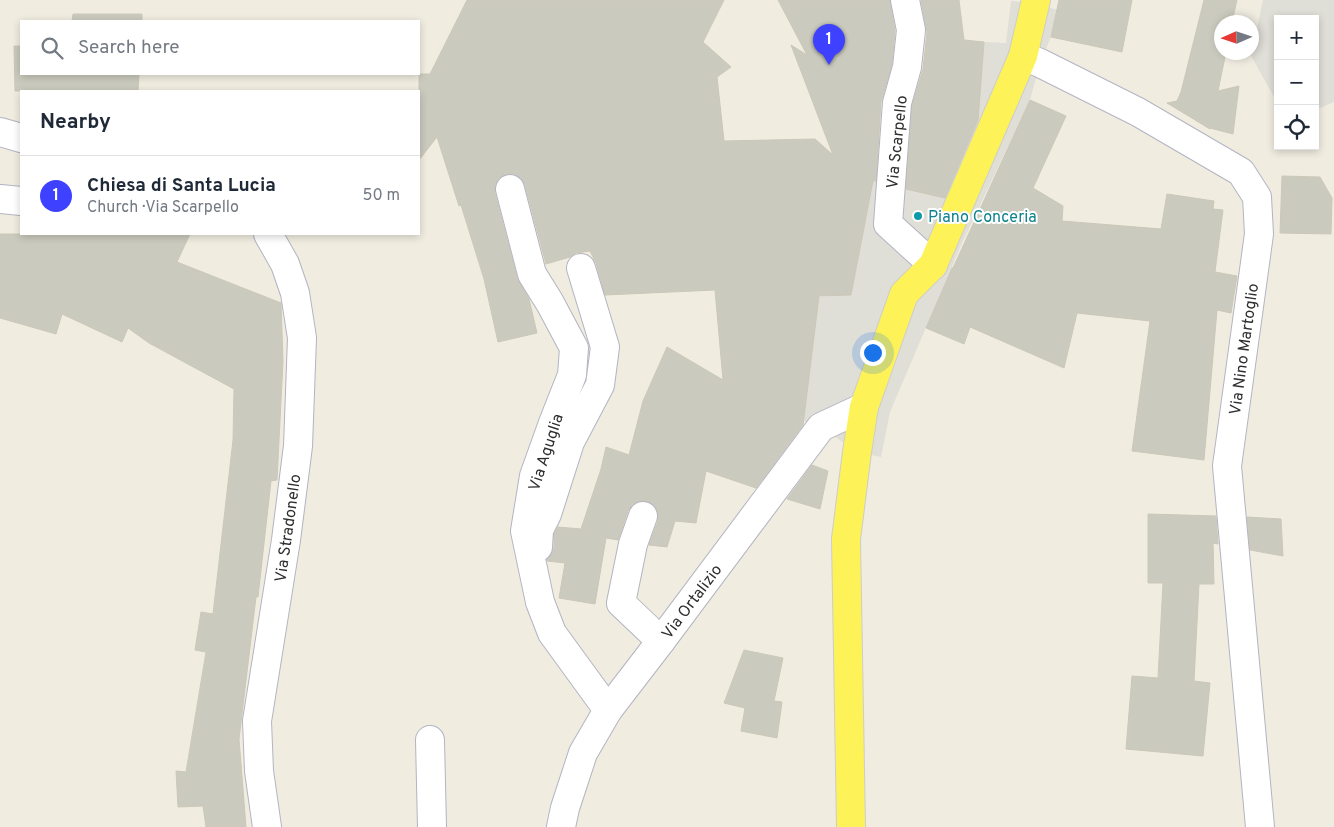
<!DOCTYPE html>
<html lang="en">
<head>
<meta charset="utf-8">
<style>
  :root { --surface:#fff; --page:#f6f6f7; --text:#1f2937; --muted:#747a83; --line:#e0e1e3; --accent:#3e41ff }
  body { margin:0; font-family:Overpass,sans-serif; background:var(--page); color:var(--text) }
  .controls { position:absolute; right:15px; top:15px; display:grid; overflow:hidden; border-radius:0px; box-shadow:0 2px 8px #0003 }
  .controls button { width:45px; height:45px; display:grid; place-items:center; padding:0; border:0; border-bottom:1px solid var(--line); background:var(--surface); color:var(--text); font:25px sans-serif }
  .compass { position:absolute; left:1214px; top:15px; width:45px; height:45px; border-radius:50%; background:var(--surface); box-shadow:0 2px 8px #0003; rotate:267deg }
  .you { position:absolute; left:872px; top:352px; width:18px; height:18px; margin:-12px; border:4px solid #fff; border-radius:50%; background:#1a73e8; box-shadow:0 0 0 8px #1a73e833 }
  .badge { display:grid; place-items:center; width:32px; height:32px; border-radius:50%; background:var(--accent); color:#fff; font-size:16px; font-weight:700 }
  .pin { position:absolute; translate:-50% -41px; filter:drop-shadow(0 1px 2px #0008) }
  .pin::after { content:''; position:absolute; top:26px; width:18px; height:15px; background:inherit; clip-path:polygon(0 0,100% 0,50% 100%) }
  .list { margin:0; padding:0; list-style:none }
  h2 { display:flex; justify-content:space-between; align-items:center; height:65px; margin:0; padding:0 20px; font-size:21px }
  h2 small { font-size:16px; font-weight:400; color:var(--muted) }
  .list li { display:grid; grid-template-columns:32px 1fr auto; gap:15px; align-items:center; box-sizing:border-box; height:80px; padding:0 20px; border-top:1px solid var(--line) }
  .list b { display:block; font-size:19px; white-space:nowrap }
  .list p { margin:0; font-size:16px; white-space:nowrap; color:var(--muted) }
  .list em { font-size:16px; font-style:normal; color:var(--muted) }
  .icon { flex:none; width:28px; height:28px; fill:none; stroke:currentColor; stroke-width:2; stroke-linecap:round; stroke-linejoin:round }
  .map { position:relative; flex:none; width:1334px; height:827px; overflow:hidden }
  .search { position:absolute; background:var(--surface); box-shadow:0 2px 8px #0003; left:20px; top:20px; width:400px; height:55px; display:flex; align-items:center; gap:12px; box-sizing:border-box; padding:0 18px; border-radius:0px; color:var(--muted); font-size:19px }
  .panel { position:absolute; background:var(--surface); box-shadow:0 2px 8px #0003; left:20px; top:90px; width:400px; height:145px; border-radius:0px }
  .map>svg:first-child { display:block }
  .plaza { fill:#dfded7 }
  .building { fill:#cbcabe; stroke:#ccc8b8 }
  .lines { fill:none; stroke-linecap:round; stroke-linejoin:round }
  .minor-casing { stroke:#b3b4c2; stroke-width:30 }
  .major-casing { stroke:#cdcdcd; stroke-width:30 }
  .minor { stroke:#fff; stroke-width:28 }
  .major { stroke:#fdf258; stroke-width:28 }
  .culture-dot { fill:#0f9aa8; stroke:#fff; stroke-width:2 }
  .labels { text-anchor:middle; stroke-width:4; stroke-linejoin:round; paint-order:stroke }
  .street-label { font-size:16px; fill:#2e2e2e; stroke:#fff }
  .culture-label { font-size:16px; fill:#0d838f; stroke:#fff; text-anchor:start }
</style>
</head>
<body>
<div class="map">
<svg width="1334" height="827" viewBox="0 0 1334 827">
  <rect width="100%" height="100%" fill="#f0ece0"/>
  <g class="plaza">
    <path d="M1263 0H1334V102L1315 110V19H1278V104L1250 54 1252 52Z"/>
    <path d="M1011 1 1036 3 1057 10 1051 37 1040 63 1030 100 962 243 890 412 881 457 857 452 821 427 803 421 817 297 851 295 862 239 860 182 891 179 898 187 931 194 951 159 981 83 984 42 1006 43Z"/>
  </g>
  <g class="building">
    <path d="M467 0H724L703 42 731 67 717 77 724 141 815 139 833 155 791 45 807 55 778 0H890L895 31 892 64 881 102 876 181H873L851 295 819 296 803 425 756 488 706 471 696 523 675 521 667 547 649 545 658 521V513L655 506 649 502 641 501 633 504 628 511 618 540 606 538 595 604 559 598 565 563 547 561V559L551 555 554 548V534L558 527 581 529 601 469 606 447 629 455 643 401 667 347 723 380 715 290 605 295 596 263 590 251 576 253 570 257 546 264 525 185 521 178 514 174H507L499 178 495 185V193L517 278 529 299 537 333 498 342 484 279 461 205 459 206 437 137 419 160V74H430Z"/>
    <path d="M921 0H959L964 40 984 42 978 120 945 198 906 189 912 106 923 69 927 32Z"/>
    <path d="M1059 0H1132L1122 52 1051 37Z"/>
    <path d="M1204 0H1237L1232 22H1222V52H1226L1218 91 1239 86 1233 134 1210 128V129L1167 103 1177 101 1181 92Z"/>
    <path d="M73 14H142V21H72Z"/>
    <path d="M14 46H21V74H139L138 91H15Z"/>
    <path d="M1030 100 1066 116 1033 188 1063 206 1062 221 1161 229 1167 194 1214 201 1213 209 1223 210 1215 272 1237 276 1231 313 1217 310 1204 460 1132 451 1150 321 1077 313 1064 368 970 327 964 344 926 328 952 268H953Z"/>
    <path d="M1282 176 1320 177 1332 198 1331 234 1280 233Z"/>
    <path d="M0 234H190L177 262 281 303 283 361 277 480 271 481 258 597H256L239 739 246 827H206L203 806 178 807 176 771 186 772 206 652 195 650 201 612 213 614 233 440 234 389 149 343 128 328 122 342 62 314 56 334 0 318Z"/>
    <path d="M812 465 828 471 820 509 787 499Z"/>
    <path d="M1148 514 1216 516 1218 544 1213 543 1214 584H1199L1194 681 1210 683 1203 756 1126 749 1132 676 1158 678 1163 583H1148Z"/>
    <path d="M1247 517 1281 519 1283 556 1250 550Z"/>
    <path d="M744 650 783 658 774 701 782 702 777 738 741 731 745 708 724 703Z"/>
  </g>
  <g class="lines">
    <defs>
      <g id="minor">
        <path d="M905 0 911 30 907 67 897 103 888 224 933 265"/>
        <path d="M1023 56 1040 63 1138 112 1241 172 1257 197 1259 234 1227 466 1260 827"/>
        <path d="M0 132 21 138"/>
        <path d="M510 189 532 274 550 303 574 348 572 375 553 423 534 476 525 531 540 602 552 633 608 710"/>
        <path d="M0 199 21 201"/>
        <path d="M643 516 633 544 621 603 661 641"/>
        <path d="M538 547 539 530 547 514 570 442 600 385 605 347 581 268"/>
        <path d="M430 740 432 827"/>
        <path d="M267 827 259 771 257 721 286 540 298 446 302 338 295 293 285 264 268 234"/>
        <path d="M561 827 565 808 583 753 608 710 661 641 821 427 864 407"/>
      </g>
      <path id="major" d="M851 827 846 539 857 452 864 407 904 294 933 265 1023 56 1036 0"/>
    </defs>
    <use href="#minor" class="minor-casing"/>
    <use href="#major" class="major-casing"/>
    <use href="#minor" class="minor"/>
    <use href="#major" class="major"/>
  </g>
  <circle class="culture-dot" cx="918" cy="216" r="5"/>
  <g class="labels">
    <g class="street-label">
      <text transform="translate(896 142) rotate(-84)" y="6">Via Scarpello</text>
      <text transform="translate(1243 349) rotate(-82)" y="6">Via Nino Martoglio</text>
      <text transform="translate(545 452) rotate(-72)" y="6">Via Aguglia</text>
      <text transform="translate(287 528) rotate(-82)" y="6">Via Stradonello</text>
      <text transform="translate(691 601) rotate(-53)" y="6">Via Ortalizio</text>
    </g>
    <g class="culture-label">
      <text x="928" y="222">Piano Conceria</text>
    </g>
  </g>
</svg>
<div class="controls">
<button>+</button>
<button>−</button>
<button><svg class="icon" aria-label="locate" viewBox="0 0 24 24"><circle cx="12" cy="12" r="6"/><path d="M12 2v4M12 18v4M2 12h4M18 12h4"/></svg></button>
</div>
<svg class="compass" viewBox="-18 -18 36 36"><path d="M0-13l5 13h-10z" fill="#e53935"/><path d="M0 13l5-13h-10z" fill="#747a83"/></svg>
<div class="you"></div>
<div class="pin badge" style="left:829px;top:65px">1</div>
<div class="search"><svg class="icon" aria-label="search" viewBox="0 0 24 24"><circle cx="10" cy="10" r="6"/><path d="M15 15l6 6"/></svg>Search here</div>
<section class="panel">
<h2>Nearby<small></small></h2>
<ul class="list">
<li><span class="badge">1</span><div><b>Chiesa di Santa Lucia</b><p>Church · Via Scarpello</p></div><em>50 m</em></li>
</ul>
</section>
</div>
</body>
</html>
